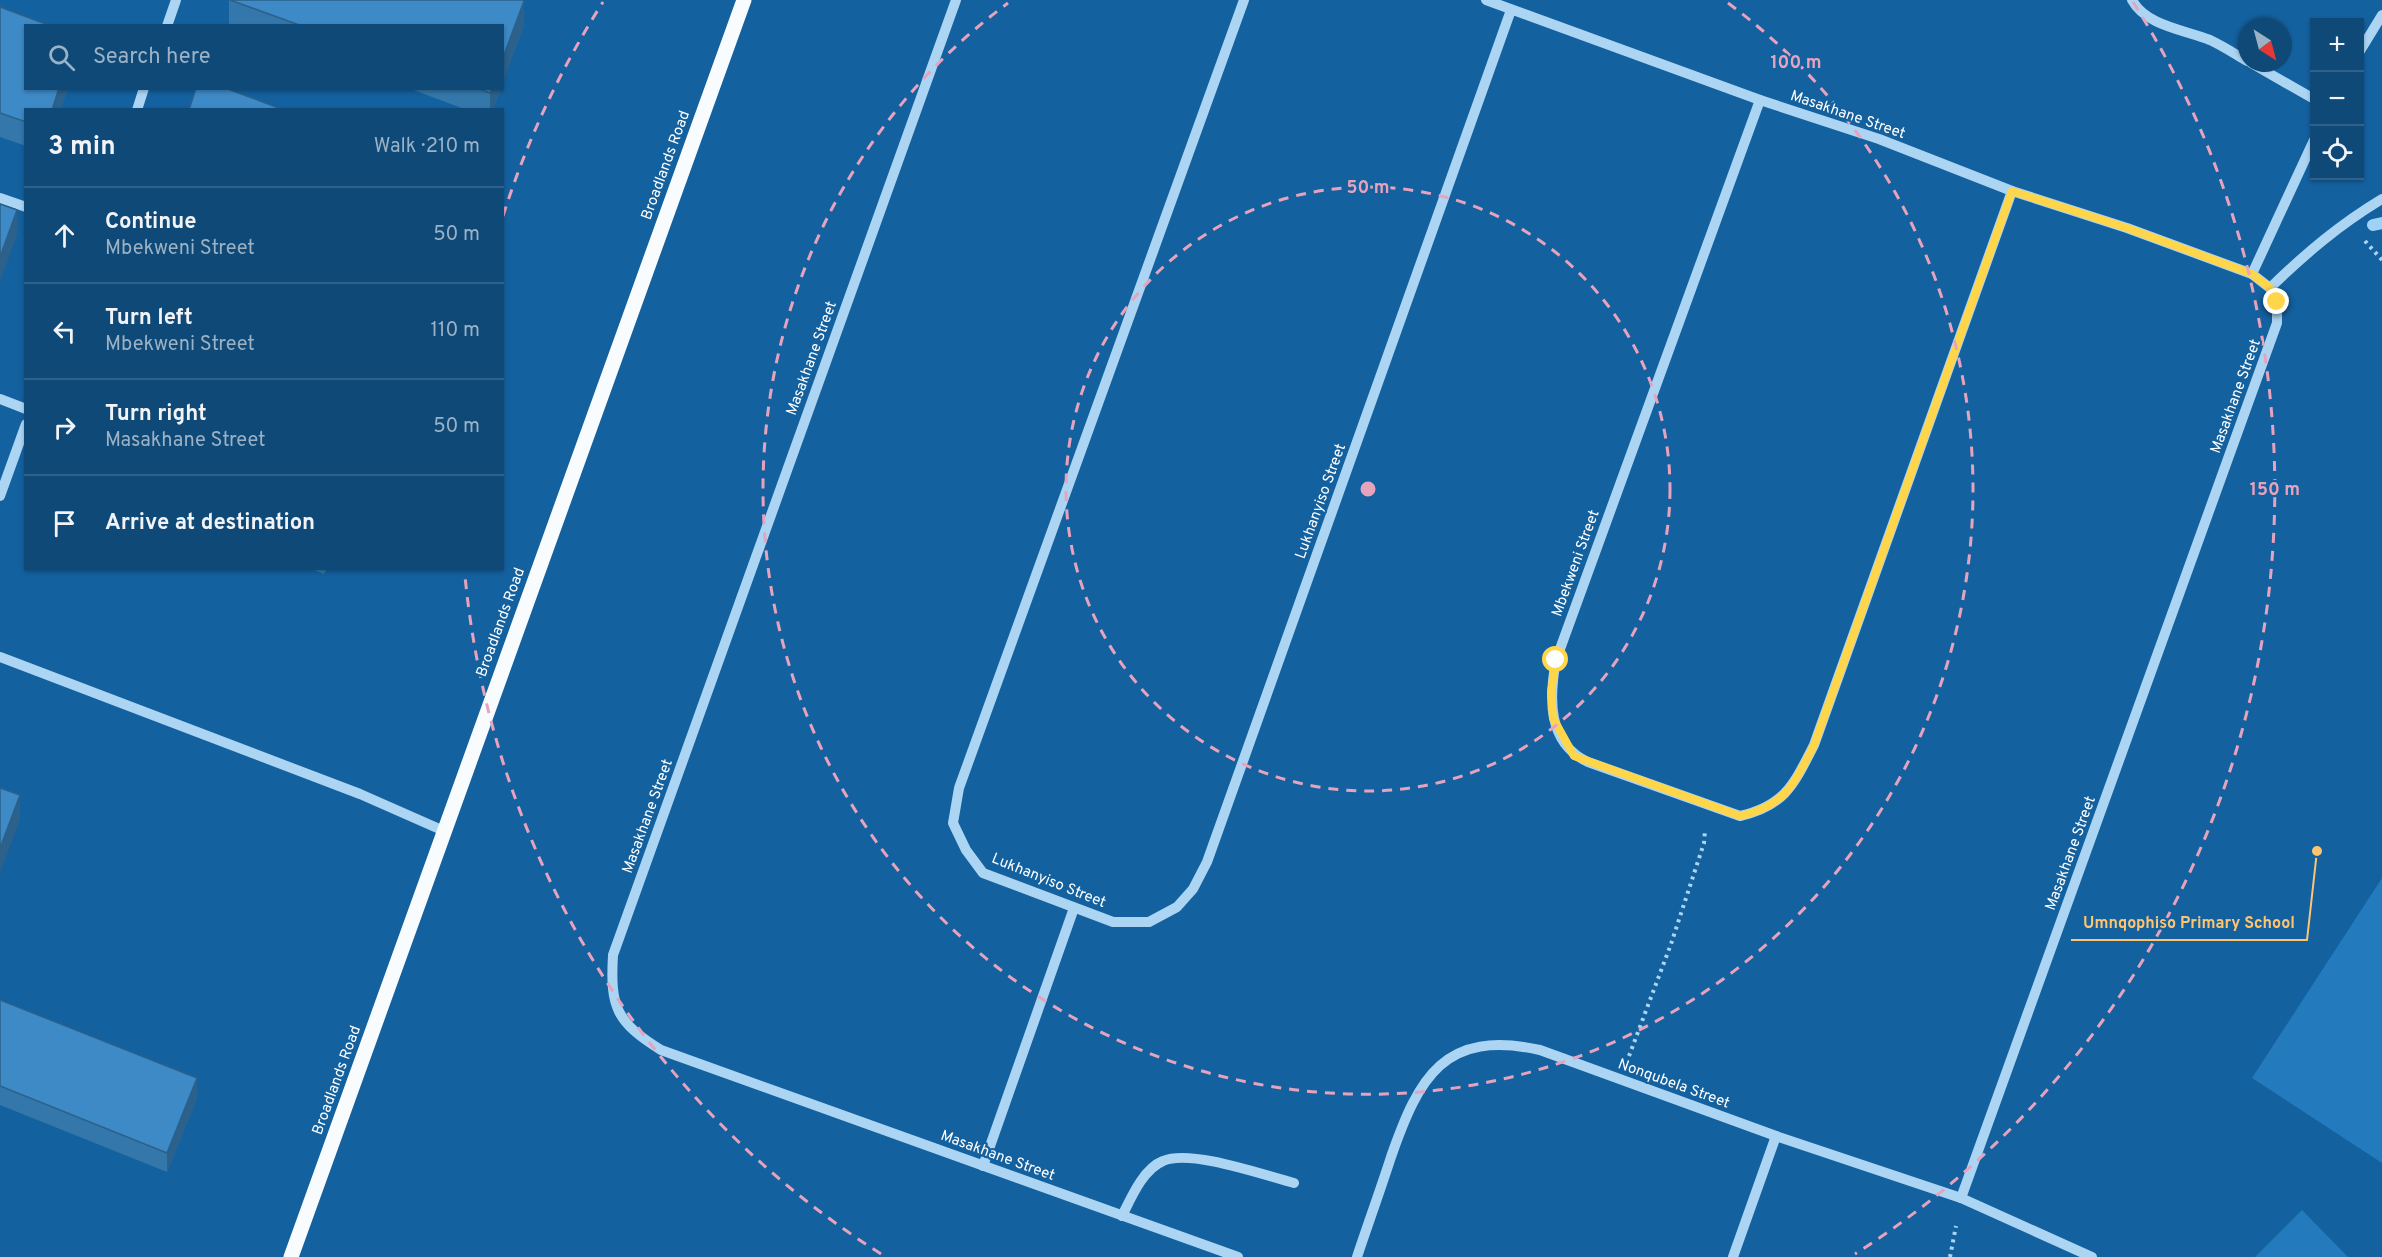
<!DOCTYPE html>
<html lang="en">
<head>
<meta charset="utf-8">
<style>
  :root { --surface:#0f4977; --page:#18507c; --text:#f1f3f6; --muted:#9bb2c6; --line:#2f6189 }
  body { margin:0; font-family:Overpass,sans-serif; background:var(--page); color:var(--text) }
  .controls { position:absolute; right:18px; top:18px; display:grid; overflow:hidden; border-radius:0px; box-shadow:0 2px 4px #0004 }
  .controls button { width:54px; height:54px; display:grid; place-items:center; padding:0; border:0; border-bottom:2px solid var(--line); background:var(--surface); color:var(--text); font:30px sans-serif }
  .compass { position:absolute; left:2238px; top:18px; width:54px; height:54px; border-radius:50%; background:var(--surface); box-shadow:0 2px 4px #0004; rotate:144deg }
  .stop { position:absolute; width:18px; height:18px; margin:-14px; border:4px solid #ffd54a; border-radius:50%; background:#fff }
  .stop.end { background:#ffd54a; border-color:#fff; box-shadow:0 2px 6px #0008 }
  .list { margin:0; padding:0; list-style:none }
  h2 { display:flex; justify-content:space-between; align-items:center; height:78px; margin:0; padding:0 24px; font-size:26px }
  h2 small { font-size:20px; font-weight:400; color:var(--muted) }
  .list li { display:grid; grid-template-columns:39px 1fr auto; gap:18px; align-items:center; box-sizing:border-box; height:96px; padding:0 24px; border-top:2px solid var(--line) }
  .list b { display:block; font-size:22px; white-space:nowrap }
  .list p { margin:0; font-size:20px; white-space:nowrap; color:var(--muted) }
  .list em { font-size:20px; font-style:normal; color:var(--muted) }
  .icon { flex:none; width:33px; height:33px; fill:none; stroke:currentColor; stroke-width:2; stroke-linecap:round; stroke-linejoin:round }
  .map { position:relative; flex:none; width:2382px; height:1257px; overflow:hidden }
  .search { position:absolute; background:var(--surface); box-shadow:0 2px 4px #0004; left:24px; top:24px; width:480px; height:66px; display:flex; align-items:center; gap:15px; box-sizing:border-box; padding:0 21px; border-radius:0px; color:var(--muted); font-size:22px }
  .panel { position:absolute; background:var(--surface); box-shadow:0 2px 4px #0004; left:24px; top:108px; width:480px; height:462px; border-radius:0px }
  .map>svg:first-child { display:block }
  .pitch { fill:#237abc }
  .lines { fill:none; stroke-linecap:round; stroke-linejoin:round }
  .stream { stroke:#9ed2f7; stroke-width:12 }
  .path { stroke:#acd5f4; stroke-width:4; stroke-dasharray:3 4.5; stroke-linecap:butt }
  .minor { stroke:#acd5f4; stroke-width:10 }
  .major { stroke:#f9fcff; stroke-width:15 }
  .wall { fill:#3477aa }
  .shaded-wall { fill:#2b618b }
  .building { fill:#3d8ac6; stroke:#2b618b; stroke-width:1.5 }
  .route { stroke:#ffd54a; stroke-width:8 }
  .ring { fill:none; stroke:#e7a3bd; stroke-width:3; stroke-dasharray:10 8 }
  .labels { text-anchor:middle; stroke-width:4.5; stroke-linejoin:round; paint-order:stroke }
  .street-label { font-size:15px; fill:#fff; stroke:#14619f }
  .centre { fill:#e7a3bd; stroke:#14619f; stroke-width:3 }
  .ring-label { font-size:18px; text-anchor:middle; font-weight:bold; fill:#e7a3bd; stroke:#14619f; stroke-width:4.5; stroke-linejoin:round; paint-order:stroke }
  .leader { fill:none; stroke:#ffc46f; stroke-width:2 }
  .callout-dot { fill:#ffc46f; stroke:#14619f; stroke-width:2 }
  .callout-label { font-size:16px; text-anchor:middle; font-weight:bold; fill:#ffc46f; stroke:#14619f; stroke-width:4.5; stroke-linejoin:round; paint-order:stroke }
</style>
</head>
<body>
<div class="map">
<svg width="2382" height="1257" viewBox="0 0 2382 1257">
  <rect width="100%" height="100%" fill="#14619f"/>
  <g class="pitch">
    <path d="M2382 878V1163L2252 1078Z"/>
    <path d="M2302 1210 2348 1257H2255Z"/>
  </g>
  <g class="lines">
    <path class="stream" d="M2373 225 2382 223"/>
    <g class="path">
      <path d="M2365 241 2382 260"/>
      <path d="M1629 1056 1671 944 1704 843 1705 830"/>
      <path d="M1950 1257 1956 1226"/>
    </g>
    <g class="minor">
      <path d="M956 0 613 955C610 1007 616 1022 661 1050L1238 1257"/>
      <path d="M1244 0 959 788 953 823 966 850 983 873 1113 922H1149L1177 907 1193 889 1207 862 1511 10"/>
      <path d="M1486 0 1760 100 1879 139 2012 191 2127 228 2252 274 2270 288 2277 302V323L1961 1198"/>
      <path d="M2132 0C2146 26 2185 30 2210 40 2223 46 2235 54 2247 61"/>
      <path d="M167 26 176 0"/>
      <path d="M2360 51 2382 15"/>
      <path d="M2251 63 2314 99"/>
      <path d="M1760 100 1556 660C1549 698 1547 743 1588 762L1740 816C1785 806 1794 784 1814 745L2012 191"/>
      <path d="M137 110 144 88"/>
      <path d="M0 198 26 207"/>
      <path d="M2252 274 2314 140"/>
      <path d="M2270 288C2306 253 2339 225 2382 199"/>
      <path d="M0 399 26 409"/>
      <path d="M0 496 26 424"/>
      <path d="M0 657 360 794 444 831"/>
      <path d="M983 1166 1074 908"/>
      <path d="M1122 1216C1131 1198 1143 1169 1163 1161 1191 1149 1263 1175 1294 1183"/>
      <path d="M1357 1257C1368 1224 1380 1191 1391 1157 1419 1077 1444 1029 1540 1050L1776 1136 1961 1198 2092 1257"/>
      <path d="M1733 1257 1776 1136"/>
    </g>
    <path class="major" d="M291 1257 744 0"/>
  </g>
  <g class="wall">
    <path d="M229 0H523L524 25 502 84V26H233L229 24Z"/>
    <path d="M0 7 68 88 60 110H26V146L0 137Z"/>
    <path d="M408 88H501L493 110H467Z"/>
    <path d="M309 568H327L324 574Z"/>
    <path d="M0 1000 197 1098 167 1172 0 1105Z"/>
  </g>
  <g class="shaded-wall">
    <path d="M524 1V25L502 84V60Z"/>
    <path d="M59 88H68L60 110H52Z"/>
    <path d="M492 88H501L493 110H490V93Z"/>
    <path d="M17 210V235L0 282V257Z"/>
    <path d="M20 795V820L0 873V848Z"/>
    <path d="M197 1078V1098L167 1172V1153Z"/>
  </g>
  <g class="building">
    <path d="M230 0H523L524 1 502 60V26H302Z"/>
    <path d="M0 7 51 26H26V88H59L52 110H26V122L0 113Z"/>
    <path d="M196 88H225L284 110H189Z"/>
    <path d="M477 88H492L490 93Z"/>
    <path d="M0 204 17 210 0 257Z"/>
    <path d="M0 788 20 795 0 848Z"/>
    <path d="M0 1000 197 1078 167 1153 0 1086Z"/>
  </g>
  <g class="lines">
    <path class="route" d="M1556 660 1551 692 1553 718 1574 756 1740 816C1785 806 1794 784 1814 745L2012 191 2127 228 2252 274 2270 288 2277 302"/>
  </g>
  <g class="ring">
    <circle cx="1368" cy="489" r="302"/>
    <path d="M1728 3A605 605 0 1 1 1008 3"/>
    <path d="M881 1254A907 907 0 0 1 465 576M503 216A907 907 0 0 1 603 2M2133 2A907 907 0 0 1 1855 1254"/>
  </g>
  <g class="labels">
    <g class="street-label">
      <text transform="translate(1848 114) rotate(19)" y="5">Masakhane Street</text>
      <text transform="translate(665 165) rotate(-70)" y="5">Broadlands Road</text>
      <text transform="translate(811 358) rotate(-70)" y="5">Masakhane Street</text>
      <text transform="translate(2235 396) rotate(-70)" y="5">Masakhane Street</text>
      <text transform="translate(1320 501) rotate(-70)" y="5">Lukhanyiso Street</text>
      <text transform="translate(1575 563) rotate(-70)" y="5">Mbekweni Street</text>
      <text transform="translate(500 622) rotate(-70)" y="5">Broadlands Road</text>
      <text transform="translate(647 816) rotate(-70)" y="5">Masakhane Street</text>
      <text transform="translate(2070 853) rotate(-70)" y="5">Masakhane Street</text>
      <text transform="translate(1049 880) rotate(22)" y="5">Lukhanyiso Street</text>
      <text transform="translate(336 1080) rotate(-70)" y="5">Broadlands Road</text>
      <text transform="translate(1674 1083) rotate(20)" y="5">Nonqubela Street</text>
      <text transform="translate(998 1155) rotate(20)" y="5">Masakhane Street</text>
    </g>
  </g>
  <circle cx="1368" cy="489" r="9" class="centre"/>
  <g class="ring-label">
    <text x="1796" y="68">100 m</text>
    <text x="1368" y="193">50 m</text>
    <text x="2275" y="495">150 m</text>
  </g>
  <path class="leader" d="M2317 851L2307 940H2071"/>
  <circle class="callout-dot" cx="2317" cy="851" r="6"/>
  <g class="callout-label">
    <text x="2189" y="928">Umnqophiso Primary School</text>
  </g>
</svg>
<div class="controls">
<button>+</button>
<button>−</button>
<button><svg class="icon" aria-label="locate" viewBox="0 0 24 24"><circle cx="12" cy="12" r="6"/><path d="M12 2v4M12 18v4M2 12h4M18 12h4"/></svg></button>
</div>
<svg class="compass" viewBox="-18 -18 36 36"><path d="M0-13l5 13h-10z" fill="#e53935"/><path d="M0 13l5-13h-10z" fill="#9bb2c6"/></svg>
<div class="stop" style="left:1556px;top:660px"></div>
<div class="stop end" style="left:2277px;top:302px"></div>
<div class="search"><svg class="icon" aria-label="search" viewBox="0 0 24 24"><circle cx="10" cy="10" r="6"/><path d="M15 15l6 6"/></svg>Search here</div>
<section class="panel">
<h2>3 min<small>Walk · 210 m</small></h2>
<ul class="list">
<li><svg class="icon" aria-label="ahead" viewBox="0 0 24 24"><path d="M12 20V5M6 11l6-6 6 6"/></svg><div><b>Continue</b><p>Mbekweni Street</p></div><em>50 m</em></li>
<li><svg class="icon" aria-label="left" viewBox="0 0 24 24"><path d="M17 20v-9H6M10 6l-5 5 5 5"/></svg><div><b>Turn left</b><p>Mbekweni Street</p></div><em>110 m</em></li>
<li><svg class="icon" aria-label="right" viewBox="0 0 24 24"><path d="M7 20v-9h11M14 6l5 5-5 5"/></svg><div><b>Turn right</b><p>Masakhane Street</p></div><em>50 m</em></li>
<li><svg class="icon" aria-label="arrive" viewBox="0 0 24 24"><path d="M6 21V4h12l-3 4 3 4H6"/></svg><div><b>Arrive at destination</b></div></li>
</ul>
</section>
</div>
</body>
</html>
